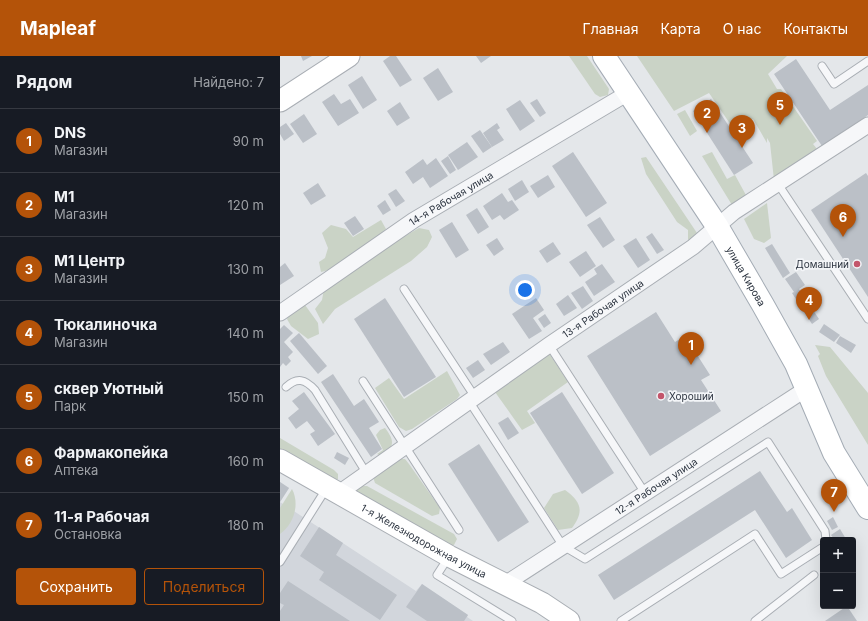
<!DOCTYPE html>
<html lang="ru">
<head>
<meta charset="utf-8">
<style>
  :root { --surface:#171b24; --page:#242831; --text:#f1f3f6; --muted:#9ea1a6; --line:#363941; --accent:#b45309 }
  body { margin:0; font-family:Inter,sans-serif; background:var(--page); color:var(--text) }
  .controls { position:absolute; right:12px; bottom:12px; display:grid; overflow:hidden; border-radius:4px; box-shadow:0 4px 16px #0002 }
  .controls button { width:36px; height:36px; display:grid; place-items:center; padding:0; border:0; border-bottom:1px solid var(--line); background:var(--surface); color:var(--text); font:20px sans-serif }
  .you { position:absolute; left:245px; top:234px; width:14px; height:14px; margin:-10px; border:3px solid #fff; border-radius:50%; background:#1a73e8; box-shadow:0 0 0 6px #1a73e833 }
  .badge { display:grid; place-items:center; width:26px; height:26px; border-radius:50%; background:var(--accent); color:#fff; font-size:13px; font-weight:700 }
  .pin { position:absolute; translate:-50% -33px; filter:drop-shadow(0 1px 2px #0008) }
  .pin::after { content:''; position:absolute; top:21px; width:14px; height:12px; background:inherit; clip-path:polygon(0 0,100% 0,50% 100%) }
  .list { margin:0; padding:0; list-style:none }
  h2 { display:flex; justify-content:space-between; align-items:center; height:52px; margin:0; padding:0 16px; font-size:17px }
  h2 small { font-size:13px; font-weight:400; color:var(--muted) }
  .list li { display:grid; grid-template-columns:26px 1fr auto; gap:12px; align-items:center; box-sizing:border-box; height:64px; padding:0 16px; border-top:1px solid var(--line) }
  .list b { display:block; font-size:15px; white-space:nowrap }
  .list p { margin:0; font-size:13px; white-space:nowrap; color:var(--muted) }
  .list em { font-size:13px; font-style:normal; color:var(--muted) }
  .actions { display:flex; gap:8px; padding:12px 16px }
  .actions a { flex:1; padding:9px 0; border:1px solid var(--accent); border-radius:4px; text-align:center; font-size:14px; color:var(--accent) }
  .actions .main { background:var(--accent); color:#fff }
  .map { position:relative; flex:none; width:588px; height:565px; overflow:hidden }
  header { display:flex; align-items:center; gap:24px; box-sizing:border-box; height:56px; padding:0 20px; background:var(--accent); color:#fff }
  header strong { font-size:19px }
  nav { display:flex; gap:22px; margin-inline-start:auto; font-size:14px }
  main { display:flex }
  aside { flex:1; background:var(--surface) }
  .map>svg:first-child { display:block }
  .built { fill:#d2d6dc }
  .green { fill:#cad3c6 }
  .building { fill:#bbc0c7 }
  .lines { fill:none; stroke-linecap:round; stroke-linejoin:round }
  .lane-casing { stroke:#a9aeb4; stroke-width:9 }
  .street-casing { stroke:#a9aeb4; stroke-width:17 }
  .secondary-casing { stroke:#a9aeb4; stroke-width:23 }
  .primary-casing { stroke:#a4acb5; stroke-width:24 }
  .lane { stroke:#f6f7f9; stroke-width:7 }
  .street { stroke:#f6f7f9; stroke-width:15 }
  .secondary { stroke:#fff; stroke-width:21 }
  .primary { stroke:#fff; stroke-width:22 }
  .poi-dot { fill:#c3556b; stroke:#f3f5f8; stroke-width:1.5 }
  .labels { text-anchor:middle; stroke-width:3.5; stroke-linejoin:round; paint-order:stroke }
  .street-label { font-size:10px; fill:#2d3541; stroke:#f3f5f8 }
  .poi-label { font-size:10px; fill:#2d3541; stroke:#f3f5f8; text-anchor:end }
</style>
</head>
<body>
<header>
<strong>Mapleaf</strong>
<nav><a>Главная</a><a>Карта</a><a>О нас</a><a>Контакты</a></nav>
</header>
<main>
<aside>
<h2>Рядом<small>Найдено: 7</small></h2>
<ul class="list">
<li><span class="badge">1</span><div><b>DNS</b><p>Магазин</p></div><em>90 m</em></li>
<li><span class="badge">2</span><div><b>М1</b><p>Магазин</p></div><em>120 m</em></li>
<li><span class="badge">3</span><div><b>М1 Центр</b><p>Магазин</p></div><em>130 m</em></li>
<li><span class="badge">4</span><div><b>Тюкалиночка</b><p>Магазин</p></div><em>140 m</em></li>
<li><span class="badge">5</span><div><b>сквер Уютный</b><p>Парк</p></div><em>150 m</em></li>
<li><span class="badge">6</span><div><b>Фармакопейка</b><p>Аптека</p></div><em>160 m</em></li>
<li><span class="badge">7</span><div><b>11-я Рабочая</b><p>Остановка</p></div><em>180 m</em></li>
</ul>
<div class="actions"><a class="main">Сохранить</a><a>Поделиться</a></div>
</aside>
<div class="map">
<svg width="588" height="565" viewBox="0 0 588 565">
  <rect width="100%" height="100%" fill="#e4e7ea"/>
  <path class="built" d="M0 426 9 432 0 446 136 535 142 528 188 559 187 561 193 565H0Z"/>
  <g class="green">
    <path d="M289 0H307L329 33 328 39 320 41 315 38Z"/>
    <path d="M357 0H507L488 18 497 33H501L537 85 533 88 537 93 494 124 490 87 487 82V87L473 63 455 75 429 37 394 55Z"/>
    <path d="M405 54 417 75 410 80 397 58Z"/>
    <path d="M432 96 447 123 455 119 467 141 452 149 422 100Z"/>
    <path d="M366 101 419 180 410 187 408 183V174L397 166 366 118 361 102Z"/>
    <path d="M487 147 491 182 484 187 474 183 464 163Z"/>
    <path d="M101 164 106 173C91 189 62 212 41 216L39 206 45 202 48 192 42 177 51 169 66 173 73 181Z"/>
    <path d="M139 172 149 174 152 181 147 191 131 205 55 253 43 268 35 253 42 244 44 233 90 200Z"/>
    <path d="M25 249 38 267 39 278 28 283 11 270 7 263 10 256Z"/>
    <path d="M535 289 550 291 588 337V389L546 320 538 300 540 298Z"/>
    <path d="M269 297 288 326 247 355 255 367 242 374 215 336Z"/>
    <path d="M167 315 180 339 177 343 132 373 126 375 119 371 95 332 109 322 124 343Z"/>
    <path d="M105 372C115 385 115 391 101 400L97 398 103 394 96 379 100 374Z"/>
    <path d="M0 382 54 414 58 418V423L55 426 0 396Z"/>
    <path d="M118 403H125L129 408 160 452 159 458 152 460 95 427 93 421Z"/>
    <path d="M80 430H87L174 478 177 483 174 489H170L77 438V432Z"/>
    <path d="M12 433C20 448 14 468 0 478V452Z"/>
    <path d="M285 434C302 446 304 456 292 472L278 474 264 452 273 438Z"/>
  </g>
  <g class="building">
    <path d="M21 0H32L23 5Z"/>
    <path d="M110 0H116L132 24 120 31 103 5Z"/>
    <path d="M196 0H211L201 7Z"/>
    <path d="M516 3 550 54 588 29V59L542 90 494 18Z"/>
    <path d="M158 12 173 36 158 45 143 22Z"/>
    <path d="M82 20 97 44 83 53 68 29Z"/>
    <path d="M54 38 61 48 70 43 79 57 58 70 42 46Z"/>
    <path d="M257 43 266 57 260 61 250 47Z"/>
    <path d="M431 43 473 107 454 119 413 55Z"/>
    <path d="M240 44 255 65 240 75 226 53Z"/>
    <path d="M120 46 130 62 117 70 107 55Z"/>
    <path d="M24 58 37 78 23 87 10 68Z"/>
    <path d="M6 67 14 78 4 85 0 78V71Z"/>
    <path d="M217 67 220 72 217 74 224 84 212 91 203 77Z"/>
    <path d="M200 74 212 91 203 97 191 80Z"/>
    <path d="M187 86 198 101 178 114 168 99Z"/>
    <path d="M293 96 327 147 306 161 272 110Z"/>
    <path d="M168 100 176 114 170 118 161 105Z"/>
    <path d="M156 102 168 120 150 132 143 121 133 128 125 116 143 103 147 109Z"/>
    <path d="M586 117 588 120V241L531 154Z"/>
    <path d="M268 119 275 131 258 142 250 130Z"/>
    <path d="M242 124 249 136 235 145 228 133Z"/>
    <path d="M38 127 46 140 31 149 23 137Z"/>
    <path d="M116 133 125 145 116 151 108 138Z"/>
    <path d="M222 137 228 146 232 144 239 154 224 164 220 159 212 164 203 150Z"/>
    <path d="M105 144 111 154 103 159 97 150Z"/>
    <path d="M197 152 209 171 198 178 186 159Z"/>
    <path d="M75 160 84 173 73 180 64 167Z"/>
    <path d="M320 161 335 184 323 192 307 169Z"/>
    <path d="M172 166 189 194 176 202 159 174Z"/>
    <path d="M372 177 384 194 377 198 366 181Z"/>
    <path d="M217 182 224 193 214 200 206 189Z"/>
    <path d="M356 182 370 204 358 212 343 190Z"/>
    <path d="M273 186 281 198 267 207 259 195Z"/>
    <path d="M492 188 510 217 503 222 485 192Z"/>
    <path d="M306 195 316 210 300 221 289 206Z"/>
    <path d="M5 207 14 220 0 229V211Z"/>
    <path d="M322 208 335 226 314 240 305 226 317 218 314 213Z"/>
    <path d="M516 216 525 229 519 233 539 263 532 268 512 237 514 236 505 223Z"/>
    <path d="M303 230 313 245 302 253 291 237Z"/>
    <path d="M288 239 297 252 284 260 276 248Z"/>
    <path d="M105 242 156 321 124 341 74 263Z"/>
    <path d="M256 242 264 254 253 262 262 275 249 283 232 258Z"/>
    <path d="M376 256 395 286 405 280 430 319 421 324 441 355 370 400 307 300Z"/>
    <path d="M265 258 271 267 264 272 258 263Z"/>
    <path d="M544 268 560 279 554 286 539 276Z"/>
    <path d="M4 269 13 277 4 286 13 296 8 301 11 305 6 310 3 307 0 311V273Z"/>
    <path d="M19 277 47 310 38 318 10 285Z"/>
    <path d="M560 280 576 289 571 297 556 287Z"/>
    <path d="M223 286 230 296 211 309 203 298Z"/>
    <path d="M198 304 205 314 193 322 186 312Z"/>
    <path d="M53 318 74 350 84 343 99 366 89 372 102 393 91 401 41 326Z"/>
    <path d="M24 336 55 378 38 390 30 378 35 375 27 365 16 373 8 362 19 353 12 345Z"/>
    <path d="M282 336 334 417 302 438 250 357Z"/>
    <path d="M228 361 239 377 228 384 218 367Z"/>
    <path d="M199 388 249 466 218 486 168 408Z"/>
    <path d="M57 396 69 402 65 409 54 402Z"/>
    <path d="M480 415 507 456 512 452 532 484 506 502 475 454 334 544 318 519Z"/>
    <path d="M0 426 9 432 0 446Z"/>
    <path d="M553 461 558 471 552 474 547 465Z"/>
    <path d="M39 471 63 487 56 499 117 539 100 564 39 524 44 516 20 500Z"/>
    <path d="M560 473 566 483 555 484 551 479Z"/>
    <path d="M8 525 70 565H0V555L4 549 0 547V537Z"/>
    <path d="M142 528 188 559 184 565H147L126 551Z"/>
    <path d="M567 550 577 565H545Z"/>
  </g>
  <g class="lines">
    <defs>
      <g id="lane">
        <path d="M542 10 554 28 588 5"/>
        <path d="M498 128 588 263"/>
        <path d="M124 233 195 341"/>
        <path d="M269 289 365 437"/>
        <path d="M83 325 179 474"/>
        <path d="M6 331C17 321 25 323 35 334L87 418"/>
        <path d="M189 345 283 490 305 503 488 386 545 475 546 484"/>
        <path d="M168 502 157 519 232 565"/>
        <path d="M0 506 46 433"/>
        <path d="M341 565 475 478 501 518 543 491"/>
        <path d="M475 565 534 519"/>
      </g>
      <g id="street">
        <path id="s1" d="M0 257 134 164 348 37"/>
        <path id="s2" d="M59 437 269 289 413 191 454 156 588 69"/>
        <path id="s3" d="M225 528 526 333"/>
      </g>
      <g id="secondary">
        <path d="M0 45 69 0"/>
        <path id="s4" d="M0 404 169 500 262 547 289 565"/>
      </g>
      <g id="primary">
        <path id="s5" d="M324 0 437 170 483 249 516 308 554 397 588 452"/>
      </g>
    </defs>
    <use href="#lane" class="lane-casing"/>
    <use href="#street" class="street-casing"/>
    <use href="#secondary" class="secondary-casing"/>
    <use href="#primary" class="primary-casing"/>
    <use href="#lane" class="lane"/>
    <use href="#street" class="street"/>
    <use href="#secondary" class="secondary"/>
    <use href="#primary" class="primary"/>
  </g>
  <g class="poi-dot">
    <circle cx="577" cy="208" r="4"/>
    <circle cx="381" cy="340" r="4"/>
  </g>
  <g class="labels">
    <g class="street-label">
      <text dy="4" stroke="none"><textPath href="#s1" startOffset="206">14-я Рабочая улица</textPath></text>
      <text dy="4" stroke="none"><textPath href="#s5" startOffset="262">улица Кирова</textPath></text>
      <text dy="4" stroke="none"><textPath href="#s2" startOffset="322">13-я Рабочая улица</textPath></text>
      <text dy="4" stroke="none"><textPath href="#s3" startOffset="180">12-я Рабочая улица</textPath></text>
      <text dy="4" stroke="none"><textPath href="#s4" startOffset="165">1-я Железнодорожная улица</textPath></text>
    </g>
    <g class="poi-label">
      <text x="569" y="212">Домашний</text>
      <text x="389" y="344" text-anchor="start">Хороший</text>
    </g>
  </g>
</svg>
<div class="controls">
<button>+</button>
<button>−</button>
</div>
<div class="you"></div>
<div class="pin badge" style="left:411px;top:309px">1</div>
<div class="pin badge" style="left:427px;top:77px">2</div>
<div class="pin badge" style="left:462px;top:92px">3</div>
<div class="pin badge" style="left:529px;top:264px">4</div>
<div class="pin badge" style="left:500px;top:69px">5</div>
<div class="pin badge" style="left:563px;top:181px">6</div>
<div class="pin badge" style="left:554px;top:456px">7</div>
</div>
</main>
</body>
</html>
